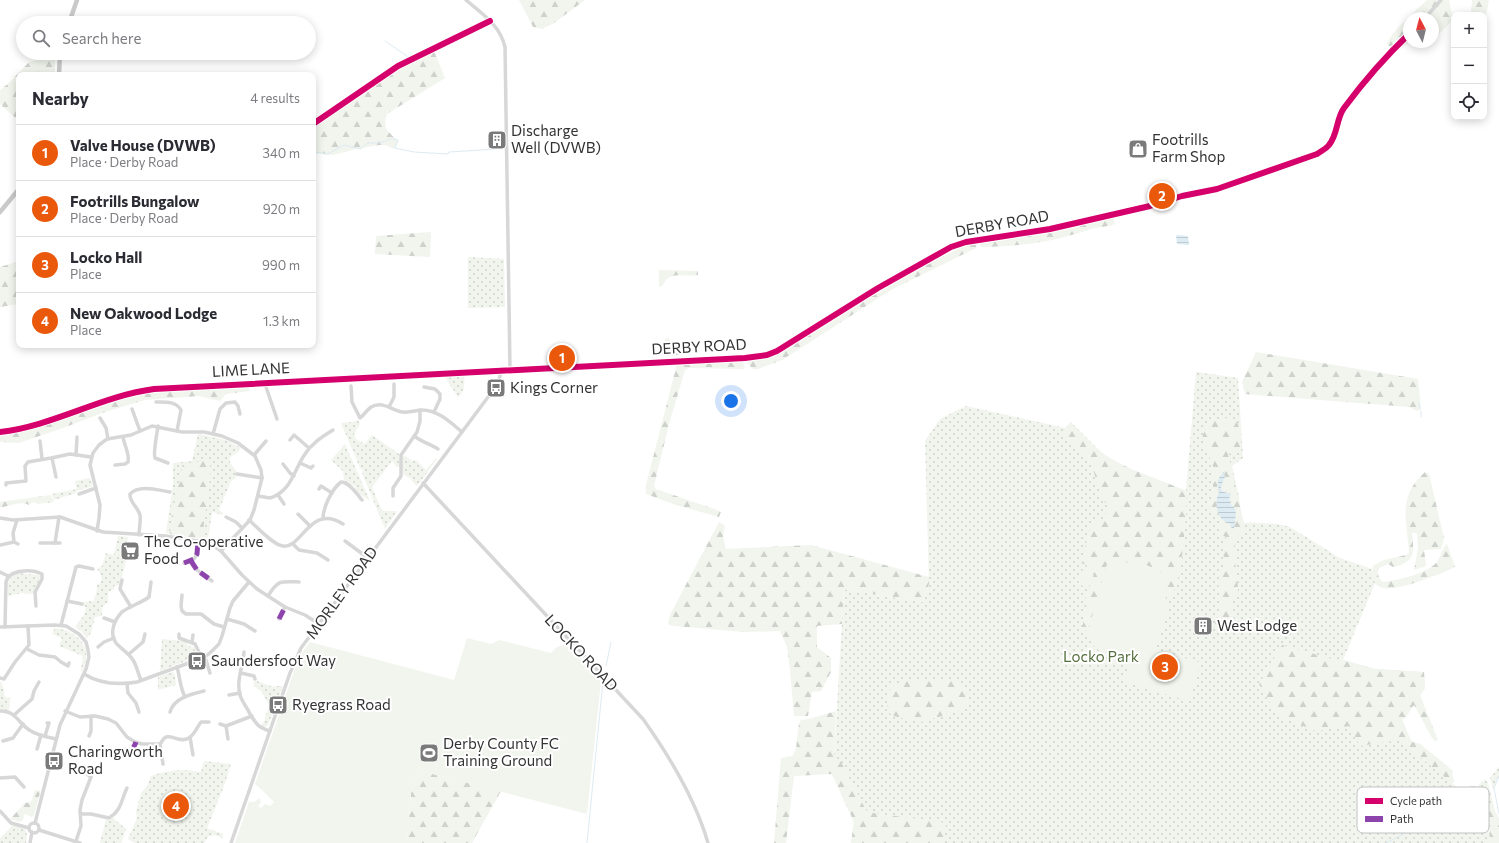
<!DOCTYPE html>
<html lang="en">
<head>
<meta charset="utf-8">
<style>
  :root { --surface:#fff; --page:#f2f2f3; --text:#2b2b33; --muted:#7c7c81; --line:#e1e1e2; --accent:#ea580c }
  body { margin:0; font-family:Commissioner,sans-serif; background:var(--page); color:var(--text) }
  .controls { position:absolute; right:12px; top:12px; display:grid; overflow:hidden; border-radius:8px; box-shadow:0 2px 10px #0003 }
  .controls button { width:36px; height:36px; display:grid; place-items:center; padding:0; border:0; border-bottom:1px solid var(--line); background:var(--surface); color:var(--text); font:20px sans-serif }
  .compass { position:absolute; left:1403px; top:12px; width:36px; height:36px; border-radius:50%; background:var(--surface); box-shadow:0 2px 10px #0003; rotate:353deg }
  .you { position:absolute; left:731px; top:401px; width:14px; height:14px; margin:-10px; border:3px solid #fff; border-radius:50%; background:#1a73e8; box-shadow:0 0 0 6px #1a73e833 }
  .badge { display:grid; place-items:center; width:26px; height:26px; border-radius:50%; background:var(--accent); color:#fff; font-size:13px; font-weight:700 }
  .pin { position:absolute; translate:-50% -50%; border:2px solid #fff; box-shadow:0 1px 4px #0006 }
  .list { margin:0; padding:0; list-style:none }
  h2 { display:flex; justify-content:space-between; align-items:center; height:52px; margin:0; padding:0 16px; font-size:17px }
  h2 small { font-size:13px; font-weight:400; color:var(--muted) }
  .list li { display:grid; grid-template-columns:26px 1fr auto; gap:12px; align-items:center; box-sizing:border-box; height:56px; padding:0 16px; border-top:1px solid var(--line) }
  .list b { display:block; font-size:15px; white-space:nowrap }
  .list p { margin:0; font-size:13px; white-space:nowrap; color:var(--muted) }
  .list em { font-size:13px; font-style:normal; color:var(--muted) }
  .icon { flex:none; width:22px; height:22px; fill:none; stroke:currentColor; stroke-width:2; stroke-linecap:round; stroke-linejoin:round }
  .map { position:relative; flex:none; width:1499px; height:843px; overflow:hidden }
  .search { position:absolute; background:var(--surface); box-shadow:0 2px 10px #0003; left:16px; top:16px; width:300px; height:44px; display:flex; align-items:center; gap:10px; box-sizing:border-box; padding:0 14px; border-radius:22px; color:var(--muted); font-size:15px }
  .panel { position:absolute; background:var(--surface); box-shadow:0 2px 10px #0003; left:16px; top:72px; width:300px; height:276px; border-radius:8px }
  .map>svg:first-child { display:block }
  .grass { fill:url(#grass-dots) }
  .forest { fill:url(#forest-firs) }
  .garden { fill:#f1f5ed }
  .water { fill:url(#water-rules) }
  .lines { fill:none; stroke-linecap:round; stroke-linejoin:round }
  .stream { stroke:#ddebf3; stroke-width:1 }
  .minor { stroke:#d7d7d7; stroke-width:3.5 }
  .major { stroke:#cacaca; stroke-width:4.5 }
  .quiet { stroke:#8e44ad; stroke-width:5; stroke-dasharray:10 5; stroke-linecap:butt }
  .cycleway-casing { stroke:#fff; stroke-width:8 }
  .cycleway { stroke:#d6006c; stroke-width:6 }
  .labels { text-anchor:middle; stroke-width:4; stroke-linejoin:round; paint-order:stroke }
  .poi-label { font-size:15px; fill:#333; stroke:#fff; text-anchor:start }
  .street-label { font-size:15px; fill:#333; stroke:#fff }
  .park-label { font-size:15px; fill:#56703f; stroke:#fff }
  .key { fill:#fff; stroke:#c2c2c2; stroke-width:1 }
  .key-label { font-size:11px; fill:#333 }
</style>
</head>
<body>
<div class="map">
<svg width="1499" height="843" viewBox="0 0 1499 843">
  <defs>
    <pattern id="grass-dots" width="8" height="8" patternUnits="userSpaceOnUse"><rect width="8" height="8" fill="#f1f5ed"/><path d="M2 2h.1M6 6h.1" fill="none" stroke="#cfd2cc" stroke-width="1.8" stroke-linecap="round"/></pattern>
    <pattern id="forest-firs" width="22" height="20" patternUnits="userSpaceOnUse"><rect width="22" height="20" fill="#f1f5ed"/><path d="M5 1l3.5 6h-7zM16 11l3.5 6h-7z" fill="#cfd2cc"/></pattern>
    <pattern id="water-rules" width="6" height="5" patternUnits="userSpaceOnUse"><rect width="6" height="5" fill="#ddebf3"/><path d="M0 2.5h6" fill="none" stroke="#becad1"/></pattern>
  </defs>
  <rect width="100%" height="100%" fill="#fff"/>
  <g class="grass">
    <path d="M468 257 504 259 505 307 468 308Z"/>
    <path d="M1196 372 1238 378 1243 458 1232 466 1239 497 1241 514 1244 523C1259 522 1276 523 1290 527L1340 558 1372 569 1375 583 1343 660 1375 669 1424 672 1425 688 1405 718 1402 719 1410 739 1413 742 1420 744 1453 771 1452 774 1454 781 1452 783 1464 794 1467 788 1471 785 1477 787 1485 779 1488 783 1493 803 1483 807 1491 821 1489 843H851L854 822 842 797 834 758 844 589 923 602 929 584 925 441 940 419 966 406 1065 428 1071 422 1102 453 1123 466 1186 491Z"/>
    <path d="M464 375C465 383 465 392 458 397L444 376Z"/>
    <path d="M358 420 360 424 354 434 356 439 365 444 372 435 399 454 400 467H397L392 461 372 487 382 511H397L385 529 362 473 363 470 360 468 341 423 352 422Z"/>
    <path d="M198 434 226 440 241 448 238 452 230 457V463L237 472 236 478 231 481 219 510 223 513V515L212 512 208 540 166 533 173 486V463L192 461Z"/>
    <path d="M345 444 370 501 355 491 356 488 353 485H350L344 480 343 471 331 460Z"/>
    <path d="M404 455 412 461 416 460 426 470 436 458 437 459 417 486 412 481 411 478H409L403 474 402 459Z"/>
    <path d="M90 478 93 486 77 491 76 493 54 500 52 494 77 489 75 481Z"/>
    <path d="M118 536 128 537 124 559 126 561 120 583 119 585 114 586V589L108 592V602L102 607V616L95 617 91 633 87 638 82 632 75 627 84 615 86 607 82 606 83 602 94 601 97 589V585L101 583C102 577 101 573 97 569L102 566 106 553 114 555Z"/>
    <path d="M18 573 39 575 41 577 33 594 22 593 8 596C8 584 6 579 18 573Z"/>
    <path d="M55 628C79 631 94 648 82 672L81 671 83 656 59 646 62 638 52 634Z"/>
    <path d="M162 639 184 641 189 646 193 647 199 656 160 671Z"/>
    <path d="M172 672 175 674 176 685 158 690V677Z"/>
    <path d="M257 681 273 687 274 686H283L268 725 265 727 261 725 264 722 269 705 261 691 255 687 253 682Z"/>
    <path d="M0 682 2 683 5 697 10 698 9 710 0 709Z"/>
    <path d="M204 761 231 764 224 786 207 828 223 834 222 838 215 835 209 836 204 843H135L128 839 137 818 136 812 141 793 147 786 151 776C166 770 185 769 201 772Z"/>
    <path d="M1499 767V776L1493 790 1490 778Z"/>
    <path d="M113 818 126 829 121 843H100L106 819 109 820Z"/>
    <path d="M11 825 25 828 27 835 26 843H0V838L12 826Z"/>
  </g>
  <g class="forest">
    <path d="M519 0H585L554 23 542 29 533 27Z"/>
    <path d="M1427 0H1449L1453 20 1433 40V18H1409L1410 42 1399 50 1387 45C1389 33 1417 10 1427 0Z"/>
    <path d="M1472 0H1489L1486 16 1471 12Z"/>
    <path d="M434 51 445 78 387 114C382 129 388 131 398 141L395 149 385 145H379L356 149 333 155 313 153V125L399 67Z"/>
    <path d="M37 53H55V75H19V121L0 104V90L9 83 29 62 35 61Z"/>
    <path d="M1113 218 1115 224C1106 227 1096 227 1088 230 1048 243 1022 246 981 247L980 243C1026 238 1069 228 1113 218Z"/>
    <path d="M431 232 430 257 375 254 376 236Z"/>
    <path d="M976 244V248L891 290 782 360 758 369H753L747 363V361L768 358 778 353 916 270 962 247Z"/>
    <path d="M19 261V304L0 307V267Z"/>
    <path d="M659 270 698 271V275C683 277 669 270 662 286L659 287Z"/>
    <path d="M669 338 673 348 679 351 689 352V354L666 356 665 339Z"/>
    <path d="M1256 352 1418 379 1421 409 1417 411 1409 407 1245 394 1242 382Z"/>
    <path d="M743 362 745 368 742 369 689 368 685 370 669 424 654 486 656 489 714 509 721 512 719 517 676 505 646 494V485L677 364Z"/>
    <path d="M248 385 250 391 226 394 220 401 198 396 145 400 108 411 60 429 19 443 0 442V434L20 431 35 427 137 393Z"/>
    <path d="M1224 418 1235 419C1241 428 1241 437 1240 447L1235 452 1228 454 1244 523 1243 532 1235 542V561L1238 588V591L1233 598 1232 604 1234 613 1233 629 1215 624C1217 620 1219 616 1220 612 1222 598 1213 577 1225 566V560L1222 552C1225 548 1226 542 1226 537L1220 534 1218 526 1226 523 1230 524 1231 525 1235 524 1236 513 1231 505 1230 493 1223 491C1220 487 1221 484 1225 480L1221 474 1218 481 1217 487 1219 492 1217 505 1218 513 1216 514 1210 513C1208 509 1206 503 1208 499H1213V466L1202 438C1206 425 1211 420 1224 418Z"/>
    <path d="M1071 423 1105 456 1131 469 1187 491 1186 516 1181 567 1172 599 1165 596 1169 581C1154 561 1129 561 1107 565L1102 577 1097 602 1088 630 1086 631 1082 628 1084 619 1085 600 1096 568 1081 563 1092 520 1102 521 1108 509V504L1104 502 1091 464 1061 435Z"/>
    <path d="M208 460 211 470 202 539 170 534 172 514 183 464Z"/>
    <path d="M1425 472 1429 474 1444 538 1441 549 1424 550 1426 565 1424 567 1414 570 1418 548 1417 533H1412C1414 552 1416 562 1393 567L1388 564 1379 568C1377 575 1378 578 1383 582 1398 580 1426 574 1436 563 1441 557 1442 548 1447 544L1455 567C1443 573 1396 592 1383 588 1380 587 1377 586 1375 583L1372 569 1374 565 1384 560 1406 555 1409 553C1407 520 1397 497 1425 472Z"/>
    <path d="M51 495 54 502 38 504 34 502 31 503 29 505C21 500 9 507 0 507V502Z"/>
    <path d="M719 522 725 526 723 536 726 549 811 545 929 577V584L923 602 844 589 842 624 817 626V647L831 658V672L821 691 812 692 808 716H794L790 670 787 647 780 631 744 632 675 626 669 625 668 622 671 613Z"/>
    <path d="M1282 645 1332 659 1343 660 1375 669 1424 672 1425 688 1420 695 1438 740 1435 741 1432 738 1414 705 1405 718 1402 719 1410 739 1412 742 1420 744 1453 771 1452 774 1454 781 1452 783 1399 740 1360 746 1349 726 1316 731 1278 716 1259 684Z"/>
    <path d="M952 679 961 682 969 699 966 706 956 712 921 722 912 721 891 715C884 703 885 686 901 682 914 679 938 680 952 679Z"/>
    <path d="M836 711 834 757 840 760 867 812 946 823 944 843H851L854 822 832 774 794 776 786 843H774L781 758 793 756 796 748 799 723 801 720 809 719Z"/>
    <path d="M425 772 501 791 472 843H407L411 793 417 777Z"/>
    <path d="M35 790 40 791V793L34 815 32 817 24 814 23 820 20 822 10 819 25 803 31 802Z"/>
    <path d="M1493 803 1495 811 1499 819V843H1489L1491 821 1483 807Z"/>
  </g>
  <g class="garden">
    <path d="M1131 562C1148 565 1158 567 1169 581L1165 596 1169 608 1155 650 1199 662 1200 666 1189 701 1124 682 1126 675H1125V673H1127L1130 661C1090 649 1081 648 1096 604 1100 591 1102 578 1107 565Z"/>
    <path d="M1084 566 1094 569 1088 588 1078 584Z"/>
    <path d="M467 638 491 644 499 640 551 653 557 647 567 644 601 681 587 814 425 772 417 777 411 793 407 843H235L249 802H254L260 798 261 802 258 806 261 808 265 804 270 806 274 802 263 791 255 784 299 657 310 642 454 680Z"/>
  </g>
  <g class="water">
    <path d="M1177 235 1188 236 1189 245 1177 244 1176 236Z"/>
    <path d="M1224 472 1225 477C1224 481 1217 489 1224 492 1226 493 1229 493 1231 494L1229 499 1231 505 1234 507 1236 513 1234 528 1232 529 1230 524C1219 521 1215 508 1217 498 1217 497 1219 493 1219 492 1218 484 1216 479 1224 472Z"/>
  </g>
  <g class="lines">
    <g class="stream">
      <path d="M385 41 407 56 408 65"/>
      <path d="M313 152 328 154 344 145 361 149 367 143C372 143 378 143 382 142 390 141 388 136 398 140L395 148 414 152 448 154 449 152 497 149"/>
      <path d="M1419 403 1420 409"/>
      <path d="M1421 411V417"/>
      <path d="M606 666 611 642"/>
      <path d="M1499 776 1494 788 1499 814"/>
      <path d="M587 843 603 681"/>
      <path d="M1386 843 1423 824 1479 802"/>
    </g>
    <g class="minor">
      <path d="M466 0C482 14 500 25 505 47L510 369"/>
      <path d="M1425 18 1441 0"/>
      <path d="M265 383 266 387 277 419"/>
      <path d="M351 386 352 402 360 418C364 415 367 410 371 407 383 400 392 411 403 412 410 413 416 410 422 410 438 410 450 422 462 432"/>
      <path d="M424 387 435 389 440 394V399L434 412"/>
      <path d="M156 402C165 402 176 401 181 410L177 431"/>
      <path d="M389 407 394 397V384"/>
      <path d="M132 409 140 431"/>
      <path d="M100 418 106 428 108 439"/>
      <path d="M158 426C157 434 153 453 155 458L168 463"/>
      <path d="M0 432C53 426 101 396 154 389L745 358 767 355 777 351 878 288 951 247 966 242 1050 229 1150 206 1182 196 1217 189 1317 154C1321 151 1326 149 1329 145 1338 134 1336 119 1344 108 1364 81 1385 57 1409 34"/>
      <path d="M213 434 220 409 226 403 235 402 238 406 240 414"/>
      <path d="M414 436C422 442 430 444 438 449"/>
      <path d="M290 440 294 435 309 448"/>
      <path d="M40 441 42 459"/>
      <path d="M76 455 77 437"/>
      <path d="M254 455 266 441"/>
      <path d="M52 458 56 477"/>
      <path d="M300 463 311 468 313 466"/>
      <path d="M283 464 290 473 294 476"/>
      <path d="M115 465 125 464 128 462C130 454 124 445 123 437"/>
      <path d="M237 474 262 478"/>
      <path d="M423 483 643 719C670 757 695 798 708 843"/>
      <path d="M6 485V483L26 481 25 466 28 462 51 458 70 454 91 457"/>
      <path d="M319 489 321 486 332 493"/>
      <path d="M79 494 96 488"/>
      <path d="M278 495 284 504"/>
      <path d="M258 496 270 498C291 492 294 470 305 454 312 443 322 437 333 430"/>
      <path d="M393 496V488L401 476V455L417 432 420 421V410"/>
      <path d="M298 514 310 526"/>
      <path d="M226 517 236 522 242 528"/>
      <path d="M0 518 13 520 60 517 103 532 166 536 210 543 221 551 242 575 257 589 285 607 305 615 319 624"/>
      <path d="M323 519C323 507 332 489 341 482 349 482 357 494 362 500"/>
      <path d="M17 520 13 533 14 542 18 544"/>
      <path d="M249 520C257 527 273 545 283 546 302 549 310 503 343 524"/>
      <path d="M97 531 99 518 100 505 90 465 93 453 99 445 107 439 131 435 152 426 182 432H204L222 436 238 443 255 456 261 470 262 478 254 510 250 520 221 551"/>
      <path d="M139 535C139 529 141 521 140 515 138 507 129 502 130 494 139 484 158 490 170 492"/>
      <path d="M345 541 368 558"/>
      <path d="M40 543H60"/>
      <path d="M55 543 59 517"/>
      <path d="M293 544 299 550 317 553 328 560"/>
      <path d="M0 545 14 542"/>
      <path d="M191 561 197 570 212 581"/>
      <path d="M184 563 194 559 197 554 198 541"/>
      <path d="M0 572 8 576"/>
      <path d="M122 580 120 589 131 607"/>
      <path d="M182 595 181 606 182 611 186 614H201L214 624 224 627"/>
      <path d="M268 596C278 580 280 581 299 582"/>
      <path d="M67 601 82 604"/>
      <path d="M104 618 115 622"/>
      <path d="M227 619 244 624 255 631"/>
      <path d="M279 619 285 607"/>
      <path d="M61 625 76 567 79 566 93 569"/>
      <path d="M0 627 54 625 66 626 79 634 86 642 88 650 89 657 86 669 60 725 35 823"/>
      <path d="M5 627 6 582C9 569 32 569 42 574V579L35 592 36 606"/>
      <path d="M179 634V638L195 644 202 658"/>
      <path d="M192 642 193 635"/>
      <path d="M98 647 104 642 114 638"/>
      <path d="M27 649 39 655 55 657 61 662 68 666 69 663"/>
      <path d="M244 652C243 666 236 681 240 695 242 702 247 707 250 714 256 724 259 728 270 731"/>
      <path d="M129 654 143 642 145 634"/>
      <path d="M205 657 210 673"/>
      <path d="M177 667C180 677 180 688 185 697"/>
      <path d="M241 673 254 676 255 679"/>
      <path d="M84 674C100 684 119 685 137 682L205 657 212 651 219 644 222 636 230 608 233 601 249 582"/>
      <path d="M0 678 4 679 15 662 29 645 28 626"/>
      <path d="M141 680C138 674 137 666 133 660 129 653 121 649 116 643 109 633 114 620 122 612 130 606 141 603 149 597L151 582"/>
      <path d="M127 684 128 693 136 703 139 712"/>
      <path d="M229 695 240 693"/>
      <path d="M0 711C16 710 19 725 31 731 39 736 48 737 56 739"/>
      <path d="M65 711 80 717 95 716 108 719 116 723 127 737 135 742 142 744H160C162 742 163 738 166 737 173 735 180 743 189 738 195 734 197 727 201 722H209"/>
      <path d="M170 712C174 698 191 694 204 691"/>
      <path d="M14 715 32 699 34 691 39 682"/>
      <path d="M220 724 226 726 252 716"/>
      <path d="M226 726 228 739"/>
      <path d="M45 736 49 723H47"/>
      <path d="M89 736 91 731V716"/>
      <path d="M190 737 193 755"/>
      <path d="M3 741 13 738 23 724"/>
      <path d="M160 744 163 764"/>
      <path d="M37 749 41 735"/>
      <path d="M119 750C128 751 133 751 136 742"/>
      <path d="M70 766 83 771 91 777 82 800 80 810 81 826 76 841"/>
      <path d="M0 778 15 777 24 787"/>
      <path d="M0 811 11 823 29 828"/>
      <path d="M81 814H91L109 818C122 810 121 800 127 788"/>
      <circle cx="34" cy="828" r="5"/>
      <path d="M39 830 80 843"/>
      <path d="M30 843 32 832"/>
      <path d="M231 843 290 673 301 648 497 385 500 376V370"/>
    </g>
    <g class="major">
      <path d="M69 23 77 0"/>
      <path d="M59 75 60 53"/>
      <path d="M0 212 19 189"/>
    </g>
    <g class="quiet">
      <path d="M191 561 197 570 212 581"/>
      <path d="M184 563 194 559 197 554 198 541"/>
      <path d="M279 619 285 607"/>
      <path d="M119 750C128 751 133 751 136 742"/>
    </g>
    <defs>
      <g id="cycleway">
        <path d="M313 124 398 66 490 21"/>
        <path d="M0 432C53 426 101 396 154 389L745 358 767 355 777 351 878 288 951 247 966 242 1050 229 1150 206 1182 196 1217 189 1317 154C1321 151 1326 149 1329 145 1338 134 1336 119 1344 108 1364 81 1385 57 1409 34"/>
      </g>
    </defs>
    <use href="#cycleway" class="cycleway-casing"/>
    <use href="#cycleway" class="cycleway"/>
  </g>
  <defs>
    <symbol id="building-square" viewBox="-11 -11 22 22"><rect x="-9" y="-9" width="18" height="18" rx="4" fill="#7a7a7a" stroke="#fff"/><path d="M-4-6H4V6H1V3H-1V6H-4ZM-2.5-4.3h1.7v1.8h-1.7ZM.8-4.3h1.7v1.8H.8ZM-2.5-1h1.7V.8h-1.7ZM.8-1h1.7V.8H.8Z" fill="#fff"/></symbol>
    <symbol id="shop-square" viewBox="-11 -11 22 22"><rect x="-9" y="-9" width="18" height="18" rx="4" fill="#7a7a7a" stroke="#fff"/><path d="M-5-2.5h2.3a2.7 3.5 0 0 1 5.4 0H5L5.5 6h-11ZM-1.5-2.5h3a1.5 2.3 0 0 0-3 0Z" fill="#fff"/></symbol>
    <symbol id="bus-square" viewBox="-11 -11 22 22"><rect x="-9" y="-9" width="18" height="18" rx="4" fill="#7a7a7a" stroke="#fff"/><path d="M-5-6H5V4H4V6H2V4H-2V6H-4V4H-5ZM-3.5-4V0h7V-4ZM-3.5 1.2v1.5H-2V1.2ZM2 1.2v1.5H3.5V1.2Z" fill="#fff"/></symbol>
    <symbol id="supermarket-square" viewBox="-11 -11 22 22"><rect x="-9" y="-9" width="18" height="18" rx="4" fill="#7a7a7a" stroke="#fff"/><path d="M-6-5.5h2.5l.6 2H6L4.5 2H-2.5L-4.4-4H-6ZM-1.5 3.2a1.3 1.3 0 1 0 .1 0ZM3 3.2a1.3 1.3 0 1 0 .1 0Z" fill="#fff"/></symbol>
    <symbol id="stadium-square" viewBox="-11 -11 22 22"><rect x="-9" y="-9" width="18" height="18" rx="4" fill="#7a7a7a" stroke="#fff"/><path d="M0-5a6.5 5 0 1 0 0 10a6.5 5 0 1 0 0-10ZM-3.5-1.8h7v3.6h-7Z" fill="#fff"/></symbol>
  </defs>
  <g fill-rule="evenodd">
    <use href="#building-square" x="486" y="129" width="22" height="22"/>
    <use href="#shop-square" x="1127" y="138" width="22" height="22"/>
    <use href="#bus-square" x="485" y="377" width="22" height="22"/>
    <use href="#supermarket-square" x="119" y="540" width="22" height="22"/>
    <use href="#building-square" x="1192" y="615" width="22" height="22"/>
    <use href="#bus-square" x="186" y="650" width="22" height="22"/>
    <use href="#bus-square" x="267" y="694" width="22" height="22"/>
    <use href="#stadium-square" x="418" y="742" width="22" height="22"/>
    <use href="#bus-square" x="43" y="750" width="22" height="22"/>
  </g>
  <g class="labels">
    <g class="poi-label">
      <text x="511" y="136">Discharge<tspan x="511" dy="17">Well (DVWB)</tspan></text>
      <text x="1152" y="145">Footrills<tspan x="1152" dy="17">Farm Shop</tspan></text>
      <text x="510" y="393">Kings Corner</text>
      <text x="144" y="547">The Co-operative<tspan x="144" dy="17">Food</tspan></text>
      <text x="1217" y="631">West Lodge</text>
      <text x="211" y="666">Saundersfoot Way</text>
      <text x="292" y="710">Ryegrass Road</text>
      <text x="443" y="749">Derby County FC<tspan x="443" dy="17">Training Ground</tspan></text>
      <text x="68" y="757">Charingworth<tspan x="68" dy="17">Road</tspan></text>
    </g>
    <g class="street-label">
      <text transform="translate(1002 224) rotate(-10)" y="5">DERBY ROAD</text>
      <text transform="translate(699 347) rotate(-3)" y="5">DERBY ROAD</text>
      <text transform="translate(251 370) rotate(-3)" y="5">LIME LANE</text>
      <text transform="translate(342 593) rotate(-54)" y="5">MORLEY ROAD</text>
      <text transform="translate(581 653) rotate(47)" y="5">LOCKO ROAD</text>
    </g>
    <g class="park-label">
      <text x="1101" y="662">Locko Park</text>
    </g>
  </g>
  <rect x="1357" y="787" width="132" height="46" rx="6" class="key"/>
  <rect x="1365" y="798" width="18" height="6" fill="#d6006c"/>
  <rect x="1365" y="816" width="18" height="6" fill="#8e44ad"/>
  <g class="key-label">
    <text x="1390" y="805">Cycle path</text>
    <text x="1390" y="823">Path</text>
  </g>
</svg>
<div class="controls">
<button>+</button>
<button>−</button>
<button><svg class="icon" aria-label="locate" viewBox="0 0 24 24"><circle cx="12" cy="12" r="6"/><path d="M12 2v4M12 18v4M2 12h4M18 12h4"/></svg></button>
</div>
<svg class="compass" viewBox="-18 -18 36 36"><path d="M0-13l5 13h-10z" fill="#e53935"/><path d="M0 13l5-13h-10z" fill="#7c7c81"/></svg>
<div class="you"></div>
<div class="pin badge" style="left:562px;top:358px">1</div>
<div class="pin badge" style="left:1162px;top:196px">2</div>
<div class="pin badge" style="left:1165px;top:667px">3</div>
<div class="pin badge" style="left:176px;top:806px">4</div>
<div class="search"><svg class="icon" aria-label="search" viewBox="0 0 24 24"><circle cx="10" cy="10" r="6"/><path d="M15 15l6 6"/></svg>Search here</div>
<section class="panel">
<h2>Nearby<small>4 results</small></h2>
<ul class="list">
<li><span class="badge">1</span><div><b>Valve House (DVWB)</b><p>Place · Derby Road</p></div><em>340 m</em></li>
<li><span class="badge">2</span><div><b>Footrills Bungalow</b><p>Place · Derby Road</p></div><em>920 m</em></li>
<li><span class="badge">3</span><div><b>Locko Hall</b><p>Place</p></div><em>990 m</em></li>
<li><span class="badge">4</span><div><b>New Oakwood Lodge</b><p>Place</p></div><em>1.3 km</em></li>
</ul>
</section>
</div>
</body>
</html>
